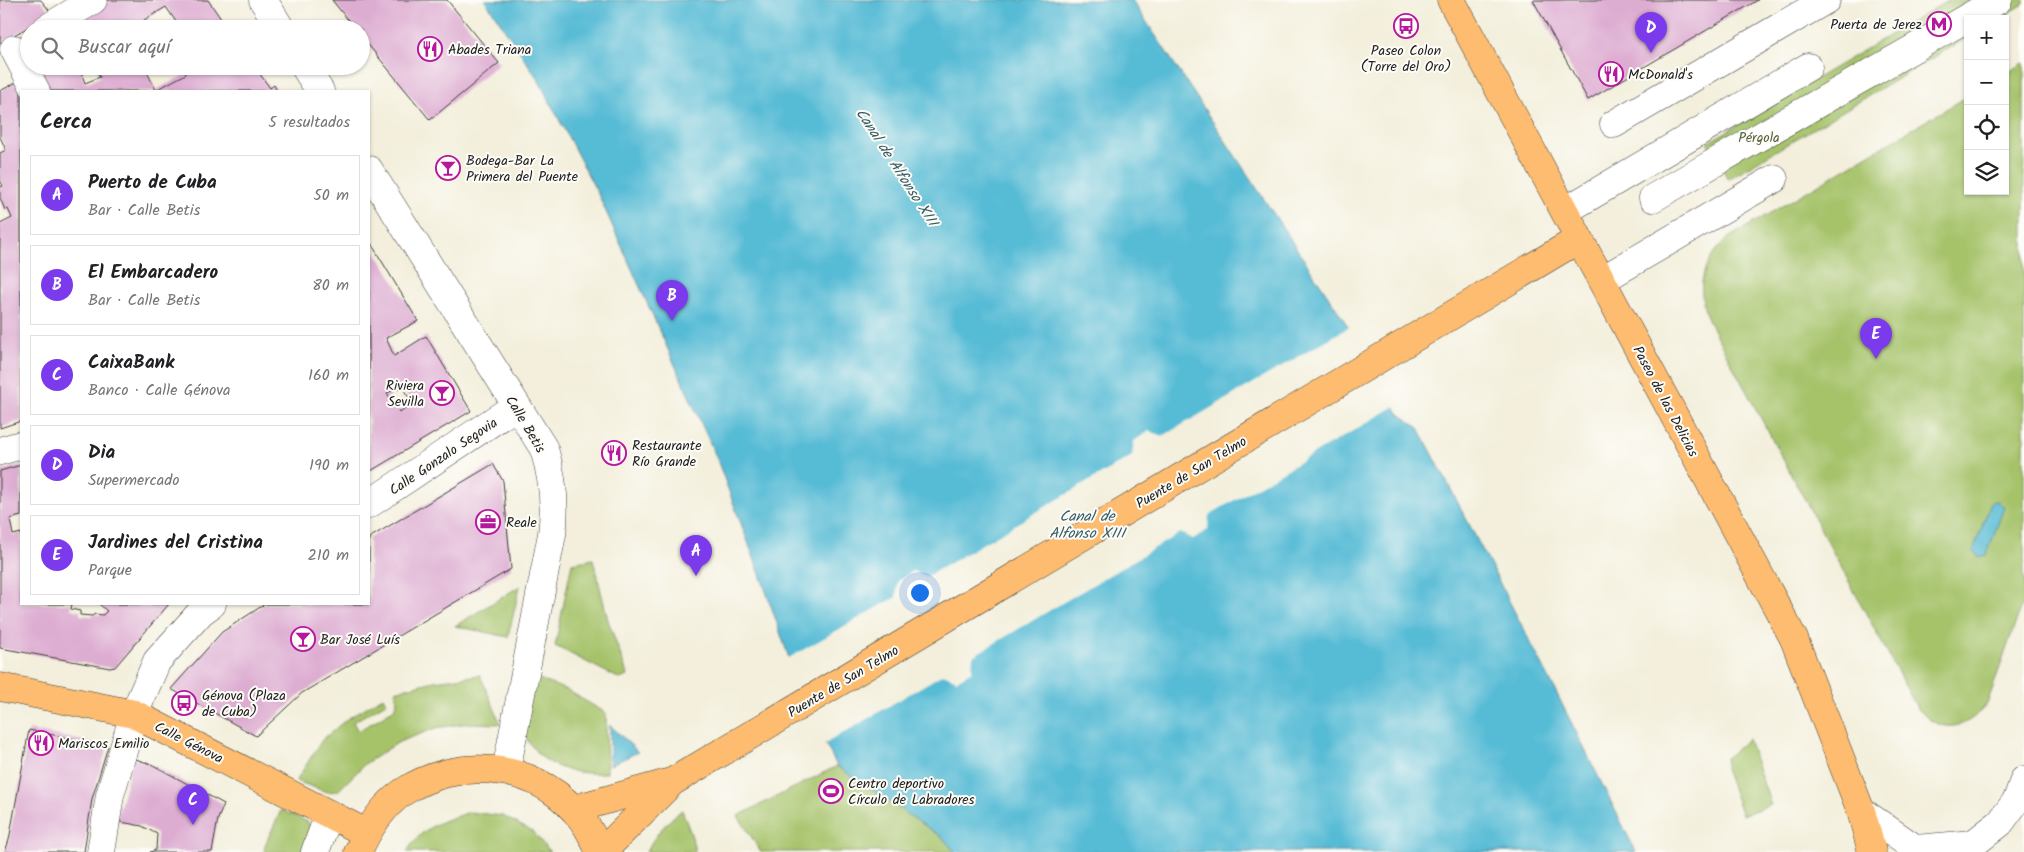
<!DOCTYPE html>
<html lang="es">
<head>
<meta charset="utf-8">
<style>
  :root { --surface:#fff; --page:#f2f2f2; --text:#202124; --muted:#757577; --line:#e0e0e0; --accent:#7c3aed }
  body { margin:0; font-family:Kalam,sans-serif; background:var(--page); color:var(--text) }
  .controls { position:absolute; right:15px; top:15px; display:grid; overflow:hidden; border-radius:0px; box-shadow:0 1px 4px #0004 }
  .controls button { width:45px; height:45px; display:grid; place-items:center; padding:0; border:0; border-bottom:1px solid var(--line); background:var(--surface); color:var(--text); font:25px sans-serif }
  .you { position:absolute; left:919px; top:592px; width:18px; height:18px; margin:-12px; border:4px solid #fff; border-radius:50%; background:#1a73e8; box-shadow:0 0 0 8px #1a73e833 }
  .badge { display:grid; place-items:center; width:32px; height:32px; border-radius:50%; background:var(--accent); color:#fff; font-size:16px; font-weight:700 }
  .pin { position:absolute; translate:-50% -41px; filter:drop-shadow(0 1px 2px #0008) }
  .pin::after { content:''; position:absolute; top:26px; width:18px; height:15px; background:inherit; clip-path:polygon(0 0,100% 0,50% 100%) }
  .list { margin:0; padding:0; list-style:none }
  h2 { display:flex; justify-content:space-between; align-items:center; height:65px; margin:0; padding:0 20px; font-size:21px }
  h2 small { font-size:16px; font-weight:400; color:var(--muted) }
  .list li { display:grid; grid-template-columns:32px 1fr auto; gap:15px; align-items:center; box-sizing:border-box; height:80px; margin:0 10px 10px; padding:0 10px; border:1px solid var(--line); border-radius:0px }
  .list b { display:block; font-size:19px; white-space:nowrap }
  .list p { margin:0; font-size:16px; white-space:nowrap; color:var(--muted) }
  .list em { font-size:16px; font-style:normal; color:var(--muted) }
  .icon { flex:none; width:28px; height:28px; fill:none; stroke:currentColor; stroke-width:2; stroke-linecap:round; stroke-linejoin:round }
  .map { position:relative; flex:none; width:2024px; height:852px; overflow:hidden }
  .search { position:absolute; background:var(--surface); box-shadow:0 1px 4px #0004; left:20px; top:20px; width:350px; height:55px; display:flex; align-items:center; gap:12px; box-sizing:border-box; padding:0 18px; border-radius:28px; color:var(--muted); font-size:19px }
  .panel { position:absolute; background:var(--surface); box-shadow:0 1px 4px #0004; left:20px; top:90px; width:350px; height:515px; border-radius:0px }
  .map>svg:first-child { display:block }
  .green { fill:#a6c36a; stroke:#617043 }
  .water { fill:#57bbd5; stroke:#3a6c78 }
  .pier { fill:#f3efdc }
  .building { fill:#ddacd1; fill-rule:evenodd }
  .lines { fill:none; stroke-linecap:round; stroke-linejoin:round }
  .minor-casing { stroke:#3c3c39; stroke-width:29 }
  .major-casing { stroke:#3c3c39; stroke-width:29 }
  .minor { stroke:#fff; stroke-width:28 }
  .major { stroke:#fdbc6f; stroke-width:28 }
  .labels { text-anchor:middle; stroke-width:4; stroke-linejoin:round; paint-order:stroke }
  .poi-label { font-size:14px; fill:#1c1c1c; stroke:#fdfcf7; text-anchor:start }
  .park-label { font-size:14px; fill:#535f3b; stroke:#fdfcf7 }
  .street-label { font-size:14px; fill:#1c1c1c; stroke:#fdfcf7 }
  .water-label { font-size:15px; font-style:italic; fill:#345c66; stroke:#fdfcf7 }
</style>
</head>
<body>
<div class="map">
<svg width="2024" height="852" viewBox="0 0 2024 852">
  <rect width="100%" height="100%" fill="#fdfcf7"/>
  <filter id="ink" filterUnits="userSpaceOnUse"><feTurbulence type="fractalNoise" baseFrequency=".02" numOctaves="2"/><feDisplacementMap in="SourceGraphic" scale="10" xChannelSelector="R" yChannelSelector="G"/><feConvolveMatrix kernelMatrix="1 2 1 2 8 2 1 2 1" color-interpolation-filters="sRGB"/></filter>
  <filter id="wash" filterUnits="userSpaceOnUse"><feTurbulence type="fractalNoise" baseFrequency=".0096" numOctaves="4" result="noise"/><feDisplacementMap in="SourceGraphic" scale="20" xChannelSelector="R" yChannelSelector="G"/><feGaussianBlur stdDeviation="1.12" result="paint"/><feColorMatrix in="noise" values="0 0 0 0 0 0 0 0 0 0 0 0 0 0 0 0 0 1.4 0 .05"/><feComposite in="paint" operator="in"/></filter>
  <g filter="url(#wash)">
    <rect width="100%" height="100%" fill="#f3efdc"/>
    <g class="green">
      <path d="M1949 0H2024V4L1999 19H1968V37L1728 179 1707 143Z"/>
      <path d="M2024 63V599L1987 704C1973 721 1954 734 1932 721 1926 718 1922 712 1917 708L1708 320C1695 285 1702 263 1728 238L1968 96V191H2005V74Z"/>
      <path d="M593 559 608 620 628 676 620 679 555 646 572 563Z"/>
      <path d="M520 586 508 637 455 626Z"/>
      <path d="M480 675 501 724 469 723 436 728 399 742 366 763 338 791 327 792 296 781 322 740 347 719 383 697 386 703 353 722 358 731 393 710 397 702 395 691 434 681Z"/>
      <path d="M532 677 567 690 606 713 607 773C580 774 559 772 538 754 534 749 527 741 525 735 523 727 531 688 532 677Z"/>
      <path d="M1748 739 1771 805 1742 815 1725 769 1726 758Z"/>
      <path d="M837 766 943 838 955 852H761L738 816Z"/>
      <path d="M281 810 308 822 313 834 308 852H264L265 845Z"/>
      <path d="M682 810 692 837 695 852H646C655 835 666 822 682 810Z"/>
      <path d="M470 812 503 816 533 832 550 852H407C420 827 444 820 470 812Z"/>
    </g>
    <g class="water">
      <path d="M485 0H1132L1344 320 1399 414 1419 428 1547 674 1636 852H955L943 838 837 766 825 743 789 658 761 577 715 454 599 196 538 79Z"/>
      <path d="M1998 501 2004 507 1987 555 1978 557 1976 552 1973 551 1991 502Z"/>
      <path d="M610 725 638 752 610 765Z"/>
    </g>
    <path class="pier" d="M1351 326 1397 405 1209 515 1208 530 1193 539 1180 533 973 656 972 671 957 680 943 674 823 745 787 659 896 597 898 581 913 571 926 577 1132 456 1134 441 1149 431 1163 436Z"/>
    <g id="blocks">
      <g class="building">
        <path d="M0 0H41L52 14 0 43Z"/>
        <path d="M110 0H208L228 29H173L179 26 166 7 144 20 150 29H61Z"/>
        <path d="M332 0H447L499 63 430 120 361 36V29H355Z"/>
        <path d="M1533 0H1758L1588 100Z"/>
        <path d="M33 66H91L83 70 82 75 85 83 100 77 96 68 100 66H144L156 90 186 74 182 66H254L270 88 274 85 277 91H45Z"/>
        <path d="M21 80V421L0 428V224L12 218 8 209 5 210 0 198V187L3 186 0 180V153L6 150 0 137V91Z"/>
        <path d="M369 240 418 321 386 338 394 356 426 336 471 411 369 472ZM402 387 413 404 399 412 387 393Z"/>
        <path d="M493 464 503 481 511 569 302 693 256 736 171 689 222 632 265 604H369V538Z"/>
        <path d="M21 465V516L10 519 13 535 21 533V604H72L71 609 80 611V615L92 616 95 614 103 615 107 611 99 604H169L115 667 110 668 0 648V471Z"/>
        <path d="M29 730 108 746 92 799 84 852H5L9 840Z"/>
        <path d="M133 758 153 765 224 804 218 819 212 852H150L156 850 157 834 142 826 116 821Z"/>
      </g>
    </g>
  </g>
  <g filter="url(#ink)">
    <use href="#blocks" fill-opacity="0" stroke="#3c3c39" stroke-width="1"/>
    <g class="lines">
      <defs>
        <g id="minor">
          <path d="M263 0 281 29"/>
          <path d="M46 29 93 0"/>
          <path d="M14 49 36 91"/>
          <path d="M304 66 320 91"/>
          <path d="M1614 124 1826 0"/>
          <path d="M369 170 544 449C553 478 556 504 552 534L506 771"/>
          <path d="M1653 198 1998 0"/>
          <path d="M1565 211 1808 67"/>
          <path d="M1602 280 1774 179"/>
          <path d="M0 451 21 445"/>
          <path d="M369 504 516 406"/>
          <path d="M1861 811 1916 849 1973 844 2000 823 2017 800 2024 780"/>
          <path d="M101 852 110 795 134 714 157 661 201 612 212 604"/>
          <path d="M315 852 329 814"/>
        </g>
        <g id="major">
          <path d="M1451 0 1794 639 1861 811 1872 852"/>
          <path d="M0 687 134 714 366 833"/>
          <path d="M574 809 671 782"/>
          <path d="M358 852C368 829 382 807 403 792 456 757 531 762 574 810 586 822 593 837 600 852"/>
          <path d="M602 852 672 782 1579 239"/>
        </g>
      </defs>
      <use href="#minor" class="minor-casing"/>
      <use href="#major" class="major-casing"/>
      <use href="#minor" class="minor"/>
      <use href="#major" class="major"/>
    </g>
  </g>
  <defs>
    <symbol id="metro-ring" viewBox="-11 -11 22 22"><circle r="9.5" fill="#fdfcf7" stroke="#b5179e" stroke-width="1.5"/><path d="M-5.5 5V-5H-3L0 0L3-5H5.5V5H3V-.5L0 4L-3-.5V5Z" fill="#b5179e"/></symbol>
    <symbol id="bus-ring" viewBox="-11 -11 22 22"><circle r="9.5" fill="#fdfcf7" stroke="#b5179e" stroke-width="1.5"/><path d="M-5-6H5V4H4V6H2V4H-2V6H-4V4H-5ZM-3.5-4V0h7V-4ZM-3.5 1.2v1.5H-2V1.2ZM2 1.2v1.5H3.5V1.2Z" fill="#b5179e"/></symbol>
    <symbol id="restaurant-ring" viewBox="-11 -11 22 22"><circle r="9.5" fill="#fdfcf7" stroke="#b5179e" stroke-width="1.5"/><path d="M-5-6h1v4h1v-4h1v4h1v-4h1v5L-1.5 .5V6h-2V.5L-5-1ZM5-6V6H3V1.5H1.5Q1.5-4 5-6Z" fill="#b5179e"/></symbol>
    <symbol id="bar-ring" viewBox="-11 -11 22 22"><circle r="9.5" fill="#fdfcf7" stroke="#b5179e" stroke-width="1.5"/><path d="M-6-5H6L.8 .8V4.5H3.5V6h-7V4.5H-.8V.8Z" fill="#b5179e"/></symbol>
    <symbol id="office-ring" viewBox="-11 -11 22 22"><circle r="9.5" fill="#fdfcf7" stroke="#b5179e" stroke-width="1.5"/><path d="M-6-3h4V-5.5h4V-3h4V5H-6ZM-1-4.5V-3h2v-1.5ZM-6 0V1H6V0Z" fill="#b5179e"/></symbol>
    <symbol id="stadium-ring" viewBox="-11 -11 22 22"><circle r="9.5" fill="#fdfcf7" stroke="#b5179e" stroke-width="1.5"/><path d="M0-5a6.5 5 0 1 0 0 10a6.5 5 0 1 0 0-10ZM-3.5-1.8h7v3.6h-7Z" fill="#b5179e"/></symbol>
  </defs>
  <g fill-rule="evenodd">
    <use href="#metro-ring" x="1925" y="10" width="28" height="28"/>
    <use href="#bus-ring" x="1392" y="12" width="28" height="28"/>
    <use href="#restaurant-ring" x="416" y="35" width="28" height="28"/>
    <use href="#restaurant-ring" x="1597" y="60" width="28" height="28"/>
    <use href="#bar-ring" x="434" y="154" width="28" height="28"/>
    <use href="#bar-ring" x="428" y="379" width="28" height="28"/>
    <use href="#restaurant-ring" x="600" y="439" width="28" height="28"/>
    <use href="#office-ring" x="474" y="508" width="28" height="28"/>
    <use href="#bar-ring" x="289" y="625" width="28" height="28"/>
    <use href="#bus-ring" x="170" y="689" width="28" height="28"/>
    <use href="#restaurant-ring" x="27" y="729" width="28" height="28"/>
    <use href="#stadium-ring" x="817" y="777" width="28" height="28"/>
  </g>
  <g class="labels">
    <g class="poi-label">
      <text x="1922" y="29" text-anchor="end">Puerta de Jerez</text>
      <text x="448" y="54">Abades Triana</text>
      <text x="1406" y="55" text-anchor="middle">Paseo Colon<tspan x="1406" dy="16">(Torre del Oro)</tspan></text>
      <text x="1628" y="79">McDonald's</text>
      <text x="466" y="165">Bodega-Bar La<tspan x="466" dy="16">Primera del Puente</tspan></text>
      <text x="424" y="390" text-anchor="end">Riviera<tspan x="424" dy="16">Sevilla</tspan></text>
      <text x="632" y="450">Restaurante<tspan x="632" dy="16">Río Grande</tspan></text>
      <text x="506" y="527">Reale</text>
      <text x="320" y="644">Bar José Luís</text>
      <text x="202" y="700">Génova (Plaza<tspan x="202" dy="16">de Cuba)</tspan></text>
      <text x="58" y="748">Mariscos Emilio</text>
      <text x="848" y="788">Centro deportivo<tspan x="848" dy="16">Círculo de Labradores</tspan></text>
    </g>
    <g class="park-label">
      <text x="1759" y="142">Pérgola</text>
    </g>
    <g class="street-label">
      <text transform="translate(1666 401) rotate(62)" y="5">Paseo de las Delicias</text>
      <text transform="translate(526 424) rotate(59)" y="5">Calle Betis</text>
      <text transform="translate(443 456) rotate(-34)" y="5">Calle Gonzalo Segovia</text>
      <text transform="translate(1191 472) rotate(-31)" y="5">Puente de San Telmo</text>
      <text transform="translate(843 681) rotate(-31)" y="5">Puente de San Telmo</text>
      <text transform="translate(189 742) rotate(27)" y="5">Calle Génova</text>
    </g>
    <g class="water-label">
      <text transform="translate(897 167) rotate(57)" y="5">Canal de Alfonso XIII</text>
      <text x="1087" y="521">Canal de<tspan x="1087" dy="17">Alfonso XIII</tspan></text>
    </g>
  </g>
</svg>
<div class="controls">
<button>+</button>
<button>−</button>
<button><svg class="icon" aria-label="locate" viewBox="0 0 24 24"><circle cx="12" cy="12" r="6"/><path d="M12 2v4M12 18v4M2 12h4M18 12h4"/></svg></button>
<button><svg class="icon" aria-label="layers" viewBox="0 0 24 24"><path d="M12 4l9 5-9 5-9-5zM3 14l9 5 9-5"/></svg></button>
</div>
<div class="you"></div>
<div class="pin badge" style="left:696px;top:576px">A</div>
<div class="pin badge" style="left:672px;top:321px">B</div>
<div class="pin badge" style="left:193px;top:825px">C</div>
<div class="pin badge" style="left:1651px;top:53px">D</div>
<div class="pin badge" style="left:1876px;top:359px">E</div>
<div class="search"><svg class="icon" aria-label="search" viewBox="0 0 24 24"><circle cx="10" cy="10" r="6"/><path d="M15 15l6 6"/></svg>Buscar aquí</div>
<section class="panel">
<h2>Cerca<small>5 resultados</small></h2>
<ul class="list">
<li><span class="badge">A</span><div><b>Puerto de Cuba</b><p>Bar · Calle Betis</p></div><em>50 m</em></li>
<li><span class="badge">B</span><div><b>El Embarcadero</b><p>Bar · Calle Betis</p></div><em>80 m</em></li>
<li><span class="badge">C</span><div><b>CaixaBank</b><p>Banco · Calle Génova</p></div><em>160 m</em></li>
<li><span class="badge">D</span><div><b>Dia</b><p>Supermercado</p></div><em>190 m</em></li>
<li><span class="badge">E</span><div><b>Jardines del Cristina</b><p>Parque</p></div><em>210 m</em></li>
</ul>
</section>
</div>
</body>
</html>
